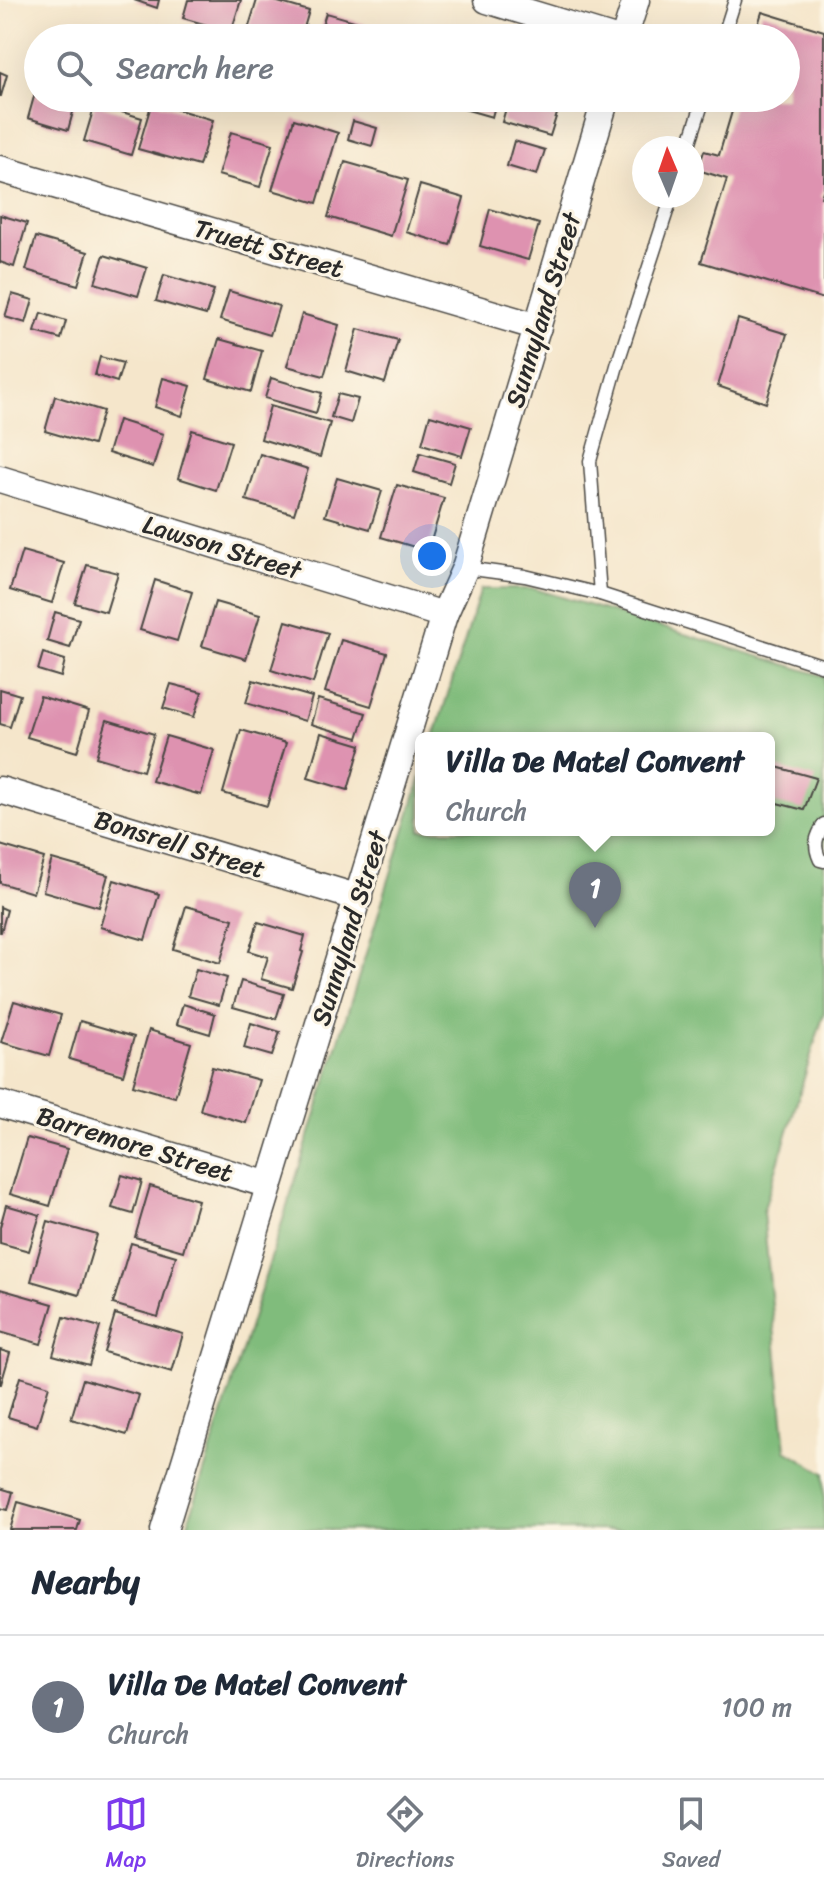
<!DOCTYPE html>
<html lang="en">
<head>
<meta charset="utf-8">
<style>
  :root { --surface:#fff; --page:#f6f6f7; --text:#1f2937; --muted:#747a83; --line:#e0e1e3; --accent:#7c3aed }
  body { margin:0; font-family:Sriracha,sans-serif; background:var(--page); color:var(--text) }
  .compass { position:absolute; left:632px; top:136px; width:72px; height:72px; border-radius:50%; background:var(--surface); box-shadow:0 8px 32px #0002; rotate:358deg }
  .you { position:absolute; left:432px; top:556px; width:28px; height:28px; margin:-20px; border:6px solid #fff; border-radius:50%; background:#1a73e8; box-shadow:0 0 0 12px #1a73e833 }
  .badge { display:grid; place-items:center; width:52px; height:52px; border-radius:50%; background:var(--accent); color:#fff; font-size:26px; font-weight:700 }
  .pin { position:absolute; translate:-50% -66px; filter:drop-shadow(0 2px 4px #0008) }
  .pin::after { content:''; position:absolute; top:42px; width:28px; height:24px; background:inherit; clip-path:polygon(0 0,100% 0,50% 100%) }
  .popup { position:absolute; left:415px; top:732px; width:360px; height:104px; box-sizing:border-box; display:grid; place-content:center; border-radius:12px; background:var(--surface); filter:drop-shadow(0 2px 6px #0005); font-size:26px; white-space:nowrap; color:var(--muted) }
  .popup b { font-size:30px; color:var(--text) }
  .popup::after { content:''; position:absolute; left:50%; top:100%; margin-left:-16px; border:16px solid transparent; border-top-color:var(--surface) }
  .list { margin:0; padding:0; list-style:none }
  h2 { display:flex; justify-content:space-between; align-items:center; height:104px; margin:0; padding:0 32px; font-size:34px }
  h2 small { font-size:26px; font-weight:400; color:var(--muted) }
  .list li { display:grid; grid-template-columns:52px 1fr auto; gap:24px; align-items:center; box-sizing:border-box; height:144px; padding:0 32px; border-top:2px solid var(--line) }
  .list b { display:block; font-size:30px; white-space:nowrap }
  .list p { margin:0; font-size:26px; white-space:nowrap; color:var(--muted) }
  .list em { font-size:26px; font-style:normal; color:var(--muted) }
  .icon { flex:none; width:44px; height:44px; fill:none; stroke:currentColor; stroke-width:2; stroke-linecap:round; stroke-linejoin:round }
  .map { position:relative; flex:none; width:824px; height:1530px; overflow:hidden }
  .search { position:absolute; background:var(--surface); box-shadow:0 8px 32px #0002; left:24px; right:24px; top:24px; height:88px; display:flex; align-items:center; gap:20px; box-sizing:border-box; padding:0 28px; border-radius:44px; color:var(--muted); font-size:30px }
  .sheet { height:248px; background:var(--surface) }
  nav { display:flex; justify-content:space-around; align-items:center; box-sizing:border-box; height:112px; border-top:2px solid var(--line); background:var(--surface); font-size:22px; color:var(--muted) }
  nav a { display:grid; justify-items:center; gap:4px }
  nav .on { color:var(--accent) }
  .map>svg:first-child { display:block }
  .forest { fill:#80bc7b; stroke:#567453; stroke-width:2 }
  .building { fill:#de92b0 }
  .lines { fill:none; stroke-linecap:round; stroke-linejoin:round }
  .service-casing { stroke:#494743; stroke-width:15 }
  .minor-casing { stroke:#494743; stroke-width:29 }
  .service { stroke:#fff; stroke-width:12 }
  .minor { stroke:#fff; stroke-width:26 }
  .labels { text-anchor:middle; stroke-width:6; stroke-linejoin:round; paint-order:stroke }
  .street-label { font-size:26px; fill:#2b2b2b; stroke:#fcf5e5 }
</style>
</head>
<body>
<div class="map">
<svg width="824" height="1530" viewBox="0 0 824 1530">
  <rect width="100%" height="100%" fill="#fcf5e5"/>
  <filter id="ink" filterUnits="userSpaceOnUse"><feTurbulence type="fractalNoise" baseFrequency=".0125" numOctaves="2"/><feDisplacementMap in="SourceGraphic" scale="16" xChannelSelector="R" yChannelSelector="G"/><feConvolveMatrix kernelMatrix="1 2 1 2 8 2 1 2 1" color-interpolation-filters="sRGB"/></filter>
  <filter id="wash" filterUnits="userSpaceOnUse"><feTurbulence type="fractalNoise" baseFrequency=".006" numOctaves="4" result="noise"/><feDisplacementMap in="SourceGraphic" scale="32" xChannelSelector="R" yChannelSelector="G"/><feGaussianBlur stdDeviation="1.8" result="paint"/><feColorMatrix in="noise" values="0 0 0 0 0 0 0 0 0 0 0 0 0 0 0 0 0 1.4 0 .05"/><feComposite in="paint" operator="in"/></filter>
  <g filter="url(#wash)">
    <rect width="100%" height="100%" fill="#f5e6cb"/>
    <path class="forest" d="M481 589H535L824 676V1013L763 1212 786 1450 824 1473V1530H186L421 777V830H769V738H434Z"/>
    <g id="blocks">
      <g class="building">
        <path d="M134 0H159L157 8Z"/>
        <path d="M188 0H241L231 32 183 18Z"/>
        <path d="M257 0H271L309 11 301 38H263L247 33Z"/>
        <path d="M762 12 824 31V188L821 197 824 198V299L701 262 727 179 698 170 704 151 719 155 736 98H786V38H754Z"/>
        <path d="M326 13 375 27 371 38H318Z"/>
        <path d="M0 72 7 75 1 96H0Z"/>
        <path d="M37 86 38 98H77L68 130 28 118Z"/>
        <path d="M453 98H497L492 117 450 105Z"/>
        <path d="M509 98H562L550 136 502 122Z"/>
        <path d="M152 102 213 120 199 166 138 149Z"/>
        <path d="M95 104 142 118 131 155 84 141Z"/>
        <path d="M294 119 338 133 317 203 272 190Z"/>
        <path d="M353 121 377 128 372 146 348 139Z"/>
        <path d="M231 132 273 144 260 187 218 175Z"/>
        <path d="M514 141 545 150 537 175 507 166Z"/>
        <path d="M345 162 408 180 391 236 328 217Z"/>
        <path d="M420 185 464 198 450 245 406 232Z"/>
        <path d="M490 209 539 224 528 260 480 246Z"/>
        <path d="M0 215 27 223 14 267 0 262Z"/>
        <path d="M36 237 88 252 78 285 26 270Z"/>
        <path d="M104 255 147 268 138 296 95 283Z"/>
        <path d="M164 275 214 290 206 315 156 301Z"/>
        <path d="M229 291 279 306 270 335 220 320Z"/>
        <path d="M12 294 33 300 26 323 5 317Z"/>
        <path d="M41 313 66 321 61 339 35 332Z"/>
        <path d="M302 314 339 325 324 376 287 366Z"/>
        <path d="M738 319 787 334 766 403 718 386Z"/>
        <path d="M358 329 398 340 385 383 346 371Z"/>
        <path d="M219 339 262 351 251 392 207 379Z"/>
        <path d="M100 357 123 363 117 382 95 375Z"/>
        <path d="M163 378 191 386 182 416 155 407Z"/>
        <path d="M271 378 322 393 316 413 265 398Z"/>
        <path d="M338 394 358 399 351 423 331 417Z"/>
        <path d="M55 396 103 411 93 445 45 431Z"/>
        <path d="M270 406 330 423 320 457 261 439Z"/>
        <path d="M430 415 471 427 462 456 422 444Z"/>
        <path d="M118 420 163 434 153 467 108 453Z"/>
        <path d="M192 430 231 442 216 490 178 478Z"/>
        <path d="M420 453 455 463 449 483 414 472Z"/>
        <path d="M260 454 308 469 294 514 246 500Z"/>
        <path d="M337 478 382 491 370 529 325 516Z"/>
        <path d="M397 485 444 498 428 551 381 537Z"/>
        <path d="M22 551 64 563 52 603 10 590Z"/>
        <path d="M87 565 118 573 106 612 75 603Z"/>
        <path d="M155 580 192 592 177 641 140 630Z"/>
        <path d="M215 602 260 615 246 659 202 646Z"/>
        <path d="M55 612 79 619 70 648 47 641Z"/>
        <path d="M286 621 328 633 313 683 271 670Z"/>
        <path d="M341 640 387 653 371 706 325 692Z"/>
        <path d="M43 653 65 660 61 677 38 670Z"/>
        <path d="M253 680 312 697 305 721 246 703Z"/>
        <path d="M171 684 202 692 194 717 163 708Z"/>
        <path d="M0 689 20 695 10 727 0 724Z"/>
        <path d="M40 696 89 711 77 752 27 737Z"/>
        <path d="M318 699 366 713 358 738 311 724Z"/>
        <path d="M107 720 154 734 143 771 96 757Z"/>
        <path d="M241 730 286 743 267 806 223 793Z"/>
        <path d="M321 733 361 745 348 790 308 778Z"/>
        <path d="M166 736 214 750 201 795 152 781Z"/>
        <path d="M769 765 816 778 804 810 769 801Z"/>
        <path d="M0 845 44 858 33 893 0 883Z"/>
        <path d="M52 859 108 875 99 907 43 891Z"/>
        <path d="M114 880 159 894 145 940 100 927Z"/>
        <path d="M186 906 233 919 220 963 173 949Z"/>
        <path d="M0 907 7 910 1 932H0Z"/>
        <path d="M258 922 305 936 301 951 303 952 292 988 261 979 268 957 249 951Z"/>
        <path d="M196 969 227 978 219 1005 188 996Z"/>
        <path d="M241 981 284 994 276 1019 233 1007Z"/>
        <path d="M14 1001 61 1015 49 1056 1 1042Z"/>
        <path d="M183 1004 215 1014 210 1034 177 1024Z"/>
        <path d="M80 1021 134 1037 123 1075 69 1059Z"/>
        <path d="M251 1023 280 1032 272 1056 244 1048Z"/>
        <path d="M149 1030 191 1043 175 1097 133 1085Z"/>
        <path d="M212 1067 259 1080 246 1123 200 1110Z"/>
        <path d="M27 1138 67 1149 50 1206 10 1194Z"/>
        <path d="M122 1175 142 1181 133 1214 112 1208Z"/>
        <path d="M150 1186 198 1200 183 1251 135 1237Z"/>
        <path d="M6 1205 40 1215 29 1251 0 1243V1227Z"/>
        <path d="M48 1221 97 1235 79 1295 31 1281Z"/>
        <path d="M131 1243 176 1256 158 1317 113 1304Z"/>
        <path d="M0 1289 53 1304 41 1344 0 1332Z"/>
        <path d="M115 1314 183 1334 172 1372 104 1352Z"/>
        <path d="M64 1317 100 1327 89 1365 53 1355Z"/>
        <path d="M0 1350 10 1353 1 1384H0Z"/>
        <path d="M20 1377 49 1386 37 1426 8 1417Z"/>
        <path d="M83 1379 139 1395 127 1435 71 1419Z"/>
        <path d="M0 1488 13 1492 8 1510 0 1508Z"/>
        <path d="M18 1502 80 1520 77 1530H10Z"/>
      </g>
    </g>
  </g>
  <g filter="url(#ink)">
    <use href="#blocks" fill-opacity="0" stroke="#494743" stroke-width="2"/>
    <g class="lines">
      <defs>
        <g id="service">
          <path d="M723 38 735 0"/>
          <path d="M688 148 704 98"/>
          <path d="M465 568 525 576 600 594 824 666"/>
          <path d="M600 594 590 461 618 362 672 196"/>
          <path d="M824 824C816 837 813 845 820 860L824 861"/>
        </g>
        <g id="minor">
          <path d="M487 0 612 38"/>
          <path d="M624 38 636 0"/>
          <path d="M0 169 538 327"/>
          <path d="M0 479 444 615"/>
          <path d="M0 790 359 898"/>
          <path d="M0 1104 269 1185"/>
          <path d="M164 1530 444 615 465 568 606 98"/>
        </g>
      </defs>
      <use href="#service" class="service-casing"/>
      <use href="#minor" class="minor-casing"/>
      <use href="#service" class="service"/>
      <use href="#minor" class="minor"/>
    </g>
  </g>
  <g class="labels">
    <g class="street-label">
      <text transform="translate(269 248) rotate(16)" y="9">Truett Street</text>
      <text transform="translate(543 310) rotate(-73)" y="9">Sunnyland Street</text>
      <text transform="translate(222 547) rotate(17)" y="9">Lawson Street</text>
      <text transform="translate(180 844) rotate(17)" y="9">Bonsrell Street</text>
      <text transform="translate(349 928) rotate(-73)" y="9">Sunnyland Street</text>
      <text transform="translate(135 1144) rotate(17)" y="9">Barremore Street</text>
    </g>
  </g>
</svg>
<svg class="compass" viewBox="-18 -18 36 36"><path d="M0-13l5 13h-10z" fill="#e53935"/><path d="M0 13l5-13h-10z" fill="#747a83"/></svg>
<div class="you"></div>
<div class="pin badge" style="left:595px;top:928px;background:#6b7280">1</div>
<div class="popup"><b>Villa De Matel Convent</b>Church</div>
<div class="search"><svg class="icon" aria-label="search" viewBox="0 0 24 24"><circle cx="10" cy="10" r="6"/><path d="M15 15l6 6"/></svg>Search here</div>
</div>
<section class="sheet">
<h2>Nearby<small></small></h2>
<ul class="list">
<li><span class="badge" style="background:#6b7280">1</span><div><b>Villa De Matel Convent</b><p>Church</p></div><em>100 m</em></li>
</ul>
</section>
<nav>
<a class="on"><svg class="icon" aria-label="map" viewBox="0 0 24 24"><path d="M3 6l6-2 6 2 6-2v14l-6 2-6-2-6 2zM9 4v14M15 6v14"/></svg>Map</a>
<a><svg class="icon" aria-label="directions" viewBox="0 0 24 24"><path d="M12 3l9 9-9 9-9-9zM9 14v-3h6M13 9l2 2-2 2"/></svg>Directions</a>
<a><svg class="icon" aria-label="saved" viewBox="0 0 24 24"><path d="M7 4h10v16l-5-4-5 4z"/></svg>Saved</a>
</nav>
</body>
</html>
